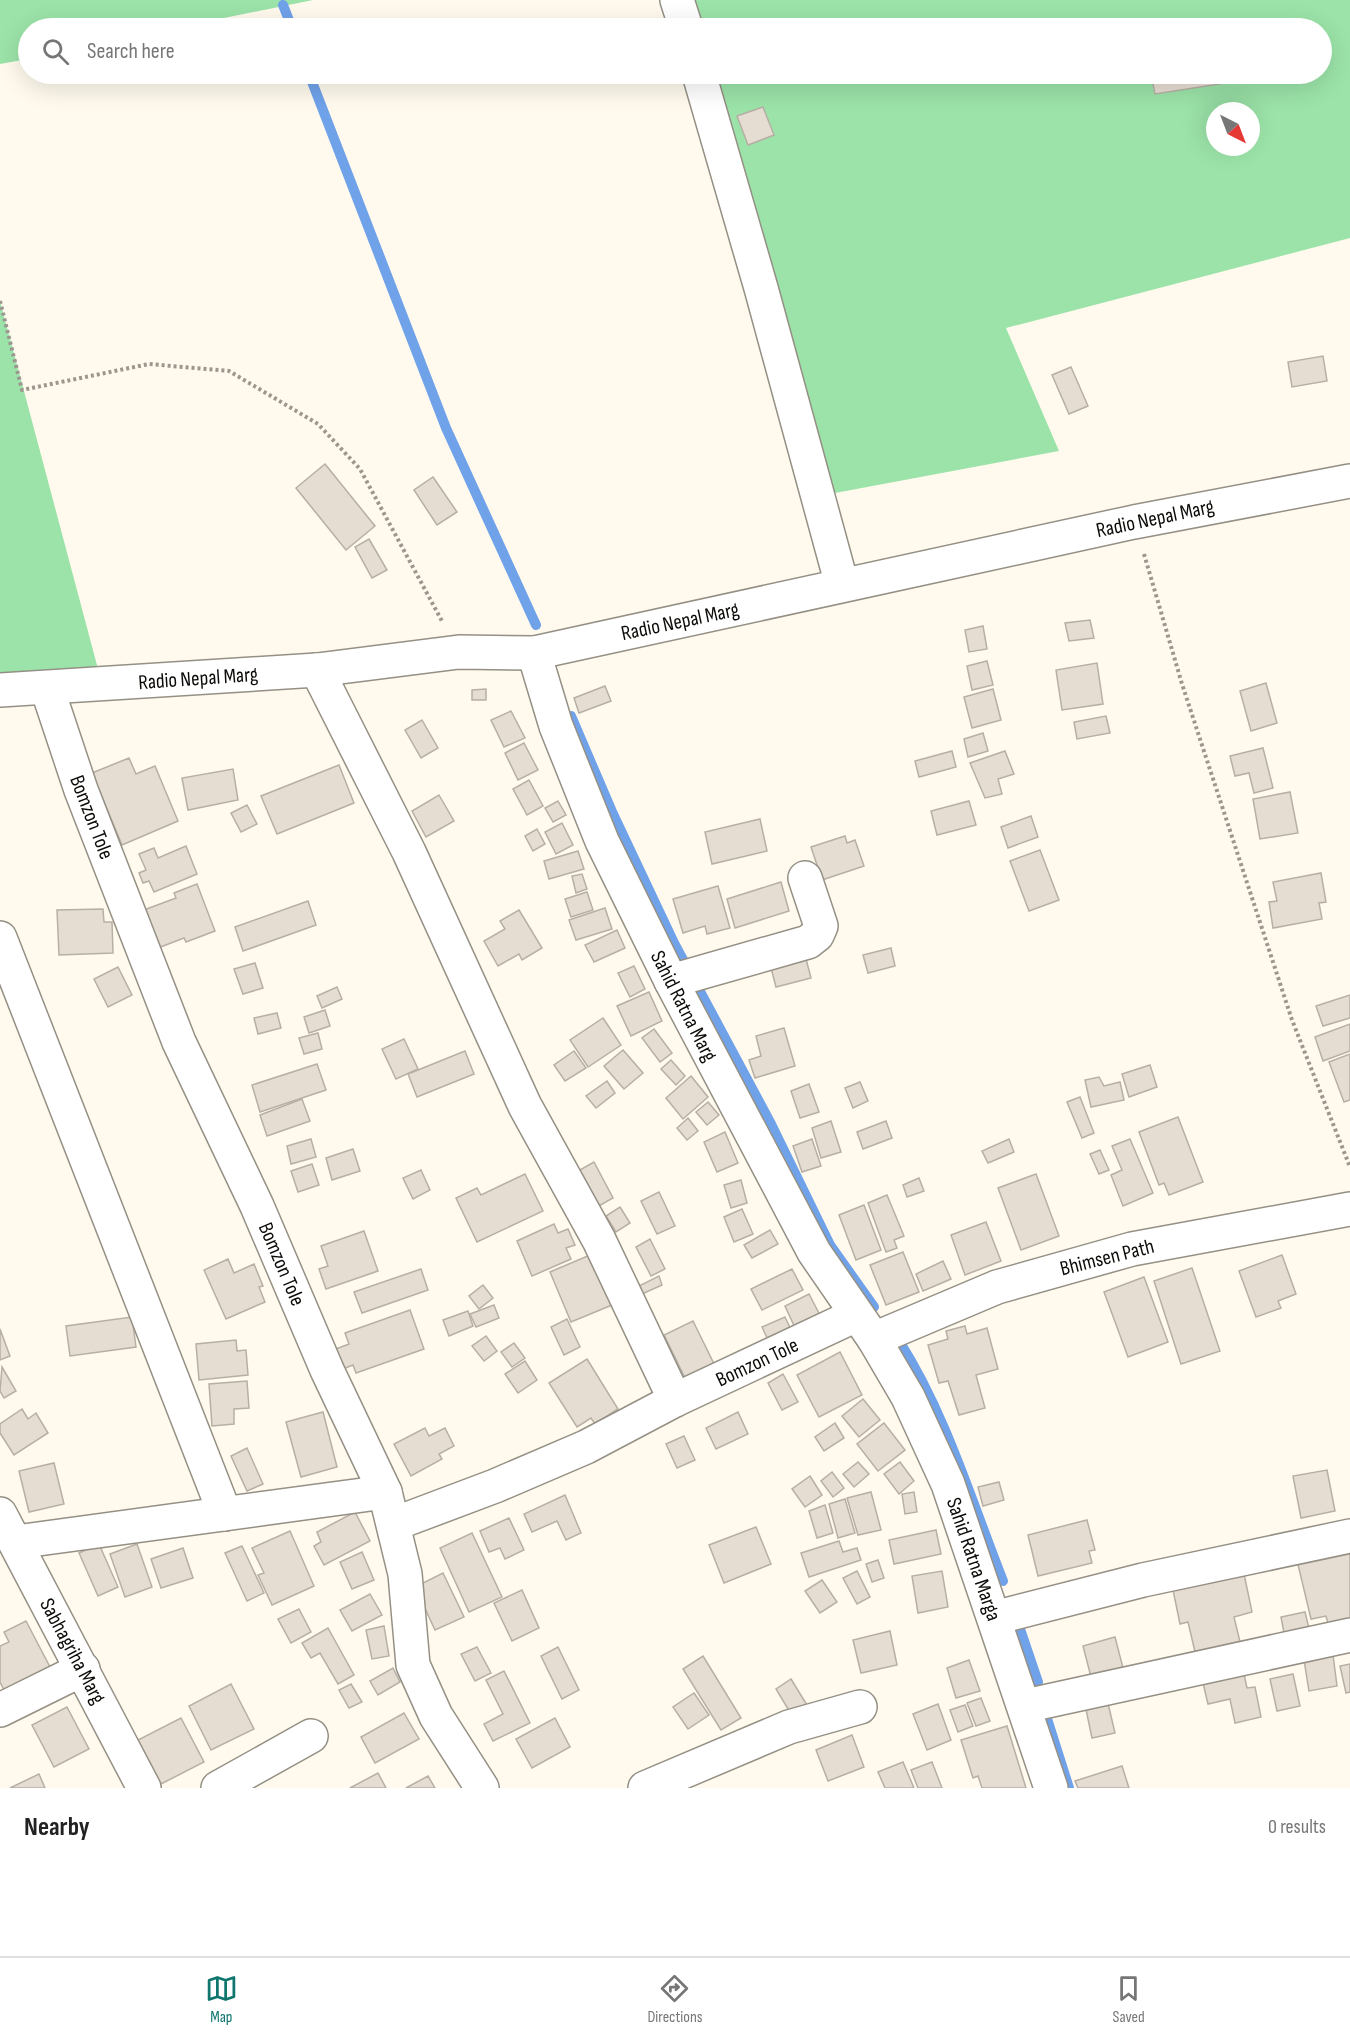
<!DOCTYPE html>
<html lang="en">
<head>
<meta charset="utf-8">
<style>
  :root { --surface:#fff; --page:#f2f2f2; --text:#222; --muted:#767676; --line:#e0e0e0; --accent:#0f766e }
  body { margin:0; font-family:"Sofia Sans Condensed",sans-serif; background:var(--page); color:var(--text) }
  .compass { position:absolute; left:1206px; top:102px; width:54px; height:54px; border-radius:50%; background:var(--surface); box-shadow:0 6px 24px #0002; rotate:138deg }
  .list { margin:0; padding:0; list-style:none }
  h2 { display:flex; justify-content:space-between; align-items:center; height:78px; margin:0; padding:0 24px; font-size:26px }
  h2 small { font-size:20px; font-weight:400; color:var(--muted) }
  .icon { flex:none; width:33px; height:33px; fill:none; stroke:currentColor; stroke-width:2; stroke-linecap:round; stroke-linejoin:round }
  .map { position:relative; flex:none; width:1350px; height:1788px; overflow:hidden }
  .search { position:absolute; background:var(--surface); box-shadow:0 6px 24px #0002; left:18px; right:18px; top:18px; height:66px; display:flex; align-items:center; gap:15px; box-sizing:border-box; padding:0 21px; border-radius:33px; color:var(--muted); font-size:22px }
  .sheet { height:168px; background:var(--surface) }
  nav { display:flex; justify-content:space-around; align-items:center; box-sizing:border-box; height:84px; border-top:2px solid var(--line); background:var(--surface); font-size:16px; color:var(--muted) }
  nav a { display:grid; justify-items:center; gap:3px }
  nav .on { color:var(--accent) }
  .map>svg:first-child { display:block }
  .green { fill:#9be3a8; fill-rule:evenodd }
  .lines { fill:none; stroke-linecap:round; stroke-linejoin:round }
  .stream { stroke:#70a2ea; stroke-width:10 }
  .building { fill:#e6ddd2; stroke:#b7afa5; stroke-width:1.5 }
  .minor-casing { stroke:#959085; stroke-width:36 }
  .path { stroke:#9b978e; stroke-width:4; stroke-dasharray:3 3; stroke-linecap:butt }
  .minor { stroke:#fff; stroke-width:33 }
  .labels { text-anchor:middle; stroke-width:5; stroke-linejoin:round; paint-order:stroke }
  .street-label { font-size:21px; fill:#0d0b08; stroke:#fff }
</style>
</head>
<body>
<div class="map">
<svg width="1350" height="1788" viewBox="0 0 1350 1788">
  <rect width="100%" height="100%" fill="#fffaed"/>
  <g class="green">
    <path d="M0 0H313L174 28H28V59L0 64Z"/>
    <path d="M677 0H1350V238L1006 328 1059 451 819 496 699 74H1322V28H686ZM1215 111H1251V147H1215Z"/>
    <path d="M0 301 102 684 0 690Z"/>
  </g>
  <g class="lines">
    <g class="stream">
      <path d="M283 5 292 28"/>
      <path d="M309 74 446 428 536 625"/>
      <path d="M571 716 613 814 673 941 770 1122 830 1245 874 1307"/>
      <path d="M899 1341C946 1415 971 1500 1003 1581"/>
      <path d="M1016 1617 1038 1682"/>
      <path d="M1043 1706 1069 1788"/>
    </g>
  </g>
  <g class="building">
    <path d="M1151 74H1270L1271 76 1155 94Z"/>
    <path d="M763 107 774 135 748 145 737 116Z"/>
    <path d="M1323 356 1327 381 1292 387 1288 362Z"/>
    <path d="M1071 367 1088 406 1069 414 1052 375Z"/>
    <path d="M325 464 375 526 346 550 296 488Z"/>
    <path d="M433 477 457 512 437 525 414 490Z"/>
    <path d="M369 539 387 570 372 578 355 547Z"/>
    <path d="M1090 620 1094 638 1069 641 1065 623Z"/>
    <path d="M983 626 987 649 969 652 965 630Z"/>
    <path d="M987 661 993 685 972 690 967 666Z"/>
    <path d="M1097 663 1103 704 1062 710 1056 670Z"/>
    <path d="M1266 683 1277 723 1251 731 1240 691Z"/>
    <path d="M605 686 611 701 579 713 574 698Z"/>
    <path d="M486 689V700H472V690Z"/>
    <path d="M993 689 1001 720 972 728 964 697Z"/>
    <path d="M511 711 525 738 504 747 491 720Z"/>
    <path d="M1106 716 1110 733 1077 739 1074 722Z"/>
    <path d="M422 720 438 748 421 758 405 730Z"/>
    <path d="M983 733 988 751 968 757 964 739Z"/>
    <path d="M524 743 538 770 518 780 505 753Z"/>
    <path d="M1263 748 1273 788 1254 793 1249 773 1235 776 1230 756Z"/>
    <path d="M952 751 956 767 919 777 915 761Z"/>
    <path d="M1005 751 1014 774 998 779 1002 794 985 798 970 763Z"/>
    <path d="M129 758 136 774 155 766 178 821 122 845 92 773Z"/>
    <path d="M339 765 354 803 277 834 261 796Z"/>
    <path d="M233 769 238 800 188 810 182 778Z"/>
    <path d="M529 780 543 806 527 815 513 789Z"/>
    <path d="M1290 792 1298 833 1260 839 1253 799Z"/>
    <path d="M439 795 454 821 426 837 412 811Z"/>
    <path d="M558 801 566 815 553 822 545 808Z"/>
    <path d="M969 801 976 825 937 835 931 811Z"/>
    <path d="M247 805 257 824 241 832 231 813Z"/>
    <path d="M1031 816 1038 837 1008 848 1001 827Z"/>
    <path d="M760 819 767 851 712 864 705 832Z"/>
    <path d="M562 823 573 845 556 854 545 832Z"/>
    <path d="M537 829 545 844 533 851 525 836Z"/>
    <path d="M845 836 847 843 855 840 864 866 822 880 811 847Z"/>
    <path d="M186 846 197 874 154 892 149 881 143 883 139 873 146 870 139 854 154 848 158 858Z"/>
    <path d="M1040 850 1059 900 1029 911 1010 861Z"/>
    <path d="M578 851 584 869 549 879 544 861Z"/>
    <path d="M1321 873 1326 902 1319 903 1322 919 1273 928 1269 902 1277 901 1273 882Z"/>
    <path d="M582 874 587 889 576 893 572 876Z"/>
    <path d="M781 882 789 911 735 928 727 899Z"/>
    <path d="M197 884 215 931 186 942 184 938 158 948 144 910 176 898 174 893Z"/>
    <path d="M718 886 730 928 707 934 705 926 683 933 673 899Z"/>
    <path d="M587 892 593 910 571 917 565 899Z"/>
    <path d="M308 901 316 925 243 951 235 927Z"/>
    <path d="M605 908 612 929 576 940 569 920Z"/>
    <path d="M103 909 104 922H112L113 953 59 955 57 910Z"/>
    <path d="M519 910 542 948 522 960 519 954 498 966 484 941 505 929 500 921Z"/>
    <path d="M617 930 625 948 594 962 585 945Z"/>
    <path d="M891 948 895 966 868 973 863 955Z"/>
    <path d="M805 955 811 978 776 987 770 964Z"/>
    <path d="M255 963 263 988 243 994 234 969Z"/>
    <path d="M634 966 645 989 630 997 618 973Z"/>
    <path d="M118 967 132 995 108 1007 94 979Z"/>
    <path d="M337 987 342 999 322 1008 317 996Z"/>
    <path d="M649 992 662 1021 631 1036 617 1006Z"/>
    <path d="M1350 995V1018L1323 1026 1316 1006Z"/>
    <path d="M325 1010 330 1026 309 1033 304 1017Z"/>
    <path d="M277 1013 281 1028 258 1034 254 1018Z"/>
    <path d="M603 1018 621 1045 588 1067 570 1040Z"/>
    <path d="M1350 1024V1051L1323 1061 1315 1037Z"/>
    <path d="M784 1028 795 1066 755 1078 749 1060 761 1056 756 1036Z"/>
    <path d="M654 1029 672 1053 660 1062 642 1038Z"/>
    <path d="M318 1033 322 1049 304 1054 299 1038Z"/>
    <path d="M404 1039 418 1069 396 1079 382 1049Z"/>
    <path d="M623 1050 643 1073 624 1089 604 1066Z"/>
    <path d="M465 1051 474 1074 417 1097 408 1074Z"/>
    <path d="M574 1051 586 1068 565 1081 554 1065Z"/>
    <path d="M1350 1054V1100L1344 1102 1329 1062Z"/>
    <path d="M671 1060 685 1076 676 1085 661 1069Z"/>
    <path d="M317 1064 326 1090 260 1112 252 1085Z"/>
    <path d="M1150 1065 1157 1087 1129 1097 1122 1074Z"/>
    <path d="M691 1076 708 1097 683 1119 666 1098Z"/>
    <path d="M1099 1077 1104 1086 1120 1082 1124 1100 1091 1107 1085 1080Z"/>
    <path d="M607 1081 615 1093 596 1108 586 1096Z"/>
    <path d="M860 1082 868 1101 853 1108 845 1088Z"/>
    <path d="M809 1084 819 1112 800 1118 791 1091Z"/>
    <path d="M1080 1097 1094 1133 1082 1138 1067 1102Z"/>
    <path d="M302 1099 310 1121 267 1136 260 1115Z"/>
    <path d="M708 1102 719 1115 707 1125 696 1112Z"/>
    <path d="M1178 1117 1203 1182 1169 1195 1164 1183 1159 1185 1139 1132Z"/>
    <path d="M688 1118 698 1131 687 1140 677 1128Z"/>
    <path d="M831 1121 841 1152 821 1158 812 1128Z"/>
    <path d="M886 1121 892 1138 863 1149 857 1132Z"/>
    <path d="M725 1132 738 1163 717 1172 704 1142Z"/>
    <path d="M311 1139 316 1157 291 1164 287 1146Z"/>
    <path d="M812 1139 821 1166 802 1172 793 1146Z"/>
    <path d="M1009 1139 1014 1152 988 1163 982 1151Z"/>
    <path d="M1130 1139 1153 1193 1123 1206 1111 1175 1122 1170 1112 1146Z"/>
    <path d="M353 1149 360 1171 332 1180 326 1158Z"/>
    <path d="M1100 1150 1109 1170 1099 1174 1090 1154Z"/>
    <path d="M594 1162 613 1198 597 1207 578 1171Z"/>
    <path d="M312 1164 319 1185 298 1192 291 1171Z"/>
    <path d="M421 1170 430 1190 413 1199 403 1178Z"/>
    <path d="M525 1174 543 1211 477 1242 456 1198 477 1188 481 1195Z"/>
    <path d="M1036 1174 1059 1236 1021 1250 998 1188Z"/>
    <path d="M919 1178 924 1191 907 1197 903 1185Z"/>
    <path d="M741 1180 747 1203 731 1208 724 1185Z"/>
    <path d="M659 1192 675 1226 657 1234 641 1201Z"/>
    <path d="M887 1195 904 1236 894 1240 897 1248 886 1252 868 1203Z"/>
    <path d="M864 1205 881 1250 856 1260 839 1215Z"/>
    <path d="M620 1207 630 1223 616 1232 606 1216Z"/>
    <path d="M742 1209 753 1234 734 1242 724 1217Z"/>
    <path d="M986 1222 1001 1261 965 1275 951 1235Z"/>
    <path d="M554 1224 558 1233 568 1229 575 1245 566 1248 571 1259 532 1276 517 1241Z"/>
    <path d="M770 1230 778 1244 752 1258 744 1245Z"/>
    <path d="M364 1231 378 1271 326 1289 319 1269 328 1266 321 1246Z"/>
    <path d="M650 1239 665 1269 651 1276 636 1247Z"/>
    <path d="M903 1252 919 1292 886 1305 870 1265Z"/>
    <path d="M590 1255 612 1305 571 1322 550 1272Z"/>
    <path d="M1282 1255 1296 1294 1278 1301 1281 1308 1256 1317 1239 1271Z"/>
    <path d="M228 1259 234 1273 254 1264 263 1286 259 1287 265 1302 226 1319 204 1270Z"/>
    <path d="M943 1261 951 1279 923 1291 916 1274Z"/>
    <path d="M1192 1268 1220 1351 1181 1364 1154 1281Z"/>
    <path d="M421 1269 428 1290 362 1313 354 1292Z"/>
    <path d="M792 1269 803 1290 762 1310 751 1289Z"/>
    <path d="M659 1276 662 1285 642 1294 639 1286Z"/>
    <path d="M1144 1277 1168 1342 1128 1357 1104 1292Z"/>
    <path d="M483 1285 493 1298 479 1309 469 1296Z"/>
    <path d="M809 1294 822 1319 797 1332 785 1306Z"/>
    <path d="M494 1305 499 1318 476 1327 470 1314Z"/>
    <path d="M410 1310 424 1349 356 1373 353 1365 343 1369 336 1349 349 1344 345 1333Z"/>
    <path d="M468 1311 473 1326 449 1336 443 1320Z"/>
    <path d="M132 1317 136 1347 70 1356 66 1326Z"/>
    <path d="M785 1317 792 1332 769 1342 762 1327Z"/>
    <path d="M567 1319 580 1347 564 1355 551 1327Z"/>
    <path d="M693 1321 717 1370 688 1384 664 1335Z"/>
    <path d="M965 1326 967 1334 987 1328 998 1369 976 1375 985 1408 959 1415 948 1381 939 1383 928 1345 948 1339 946 1331Z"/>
    <path d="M0 1329 10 1356 0 1360Z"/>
    <path d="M486 1336 497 1351 484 1361 472 1346Z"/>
    <path d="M236 1340 237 1351 246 1350 248 1375 199 1380 196 1344Z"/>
    <path d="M514 1343 525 1358 512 1367 501 1352Z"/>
    <path d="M840 1352 862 1395 819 1417 797 1375Z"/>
    <path d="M587 1359 618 1409 595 1424 591 1418 577 1427 549 1383Z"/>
    <path d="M525 1361 537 1380 518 1393 505 1374Z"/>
    <path d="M2 1367 16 1391 4 1398 0 1391Z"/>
    <path d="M783 1374 798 1402 782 1410 768 1383Z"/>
    <path d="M247 1381 249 1408 234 1409V1424L212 1426 209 1384Z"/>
    <path d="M863 1399 880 1420 859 1437 842 1416Z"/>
    <path d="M22 1409 28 1419 36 1413 48 1433 14 1455 0 1433V1424Z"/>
    <path d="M323 1412 337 1467 301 1477 286 1422Z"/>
    <path d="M738 1412 748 1434 716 1449 706 1428Z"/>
    <path d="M835 1423 844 1438 824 1451 815 1437Z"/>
    <path d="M884 1423 905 1450 878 1471 857 1444Z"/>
    <path d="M425 1428 429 1436 445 1428 454 1446 439 1454 442 1459 411 1476 394 1444Z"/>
    <path d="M684 1436 695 1460 677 1468 666 1444Z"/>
    <path d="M247 1448 263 1484 247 1491 231 1456Z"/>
    <path d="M858 1462 869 1474 854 1487 843 1474Z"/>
    <path d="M900 1462 914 1481 899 1494 884 1474Z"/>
    <path d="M54 1463 64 1504 29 1512 19 1471Z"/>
    <path d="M1327 1470 1335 1511 1301 1518 1293 1476Z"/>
    <path d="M832 1472 844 1488 833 1497 821 1481Z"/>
    <path d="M810 1476 822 1495 805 1507 792 1489Z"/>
    <path d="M999 1482 1004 1500 983 1506 978 1487Z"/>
    <path d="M871 1492 881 1530 858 1535 847 1498Z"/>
    <path d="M914 1492 917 1512 905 1514 902 1494Z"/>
    <path d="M565 1495 581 1533 566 1540 557 1521 532 1532 524 1514Z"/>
    <path d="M845 1499 855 1533 838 1538 829 1504Z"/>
    <path d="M825 1505 833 1533 817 1538 809 1511Z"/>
    <path d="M355 1512 370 1541 324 1565 314 1546 321 1542 317 1532Z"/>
    <path d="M509 1518 524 1550 505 1559 500 1548 489 1552 480 1531Z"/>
    <path d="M1087 1520 1095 1550 1089 1551 1092 1563 1038 1576 1028 1535Z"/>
    <path d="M756 1527 771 1564 724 1583 709 1545Z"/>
    <path d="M936 1530 941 1554 894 1564 889 1540Z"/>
    <path d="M290 1531 314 1586 272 1605 258 1575 264 1573 252 1548Z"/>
    <path d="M472 1533 502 1597 469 1612 440 1548Z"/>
    <path d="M839 1541 843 1552 857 1548 861 1560 809 1577 801 1553Z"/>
    <path d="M1350 1543V1622L1329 1627 1326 1616 1311 1619 1296 1556Z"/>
    <path d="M99 1544 118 1587 98 1596 79 1553Z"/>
    <path d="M137 1544 152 1587 125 1597 110 1554Z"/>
    <path d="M242 1546 264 1593 247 1601 225 1553Z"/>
    <path d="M183 1548 193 1578 161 1588 151 1559Z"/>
    <path d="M362 1552 374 1580 352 1589 340 1562Z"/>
    <path d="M878 1560 884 1578 872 1582 866 1564Z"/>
    <path d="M1243 1569 1252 1612 1234 1617 1241 1646 1196 1656 1188 1622 1180 1624 1172 1585Z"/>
    <path d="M857 1571 870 1597 857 1604 843 1578Z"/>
    <path d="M942 1571 948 1607 918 1613 912 1576Z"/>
    <path d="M443 1573 464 1617 435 1630 415 1587Z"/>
    <path d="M822 1580 837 1602 820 1613 805 1591Z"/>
    <path d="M522 1590 539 1628 512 1641 494 1603Z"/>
    <path d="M370 1594 382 1615 352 1631 340 1610Z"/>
    <path d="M299 1609 311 1632 291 1643 278 1619Z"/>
    <path d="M1305 1612 1311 1637 1286 1643 1281 1617Z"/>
    <path d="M26 1621 50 1667 4 1690 0 1682V1646L9 1642 4 1632Z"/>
    <path d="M384 1626 389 1656 372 1659 366 1630Z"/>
    <path d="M328 1628 354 1675 338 1684 320 1653 311 1658 302 1643Z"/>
    <path d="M890 1631 897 1665 861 1673 853 1640Z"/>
    <path d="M1115 1637 1123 1668 1091 1677 1083 1646Z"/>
    <path d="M477 1647 491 1673 475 1681 461 1654Z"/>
    <path d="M558 1647 579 1690 562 1699 541 1656Z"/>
    <path d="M1333 1655 1337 1686 1309 1691 1304 1660Z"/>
    <path d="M703 1656 741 1718 721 1730 683 1669Z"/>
    <path d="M969 1660 980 1691 956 1698 947 1668Z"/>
    <path d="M1350 1664V1692L1346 1693 1340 1666Z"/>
    <path d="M393 1668 400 1682 378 1695 370 1681Z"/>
    <path d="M504 1671 530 1723 493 1741 484 1724 503 1714 486 1680Z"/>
    <path d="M1244 1674 1247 1688 1255 1687 1261 1717 1235 1723 1230 1699 1208 1704 1203 1683Z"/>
    <path d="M1293 1674 1300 1706 1277 1711 1270 1679Z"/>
    <path d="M791 1679 807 1705 791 1714 776 1689Z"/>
    <path d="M231 1684 254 1729 211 1750 189 1706Z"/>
    <path d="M351 1684 362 1702 349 1708 339 1690Z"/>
    <path d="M694 1693 709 1715 688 1729 673 1707Z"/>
    <path d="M1106 1695 1115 1733 1092 1738 1084 1700Z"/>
    <path d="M981 1698 990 1721 976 1726 967 1703Z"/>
    <path d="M938 1704 951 1740 927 1750 913 1714Z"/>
    <path d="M965 1705 973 1726 958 1732 950 1710Z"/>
    <path d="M67 1707 89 1749 54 1767 32 1725Z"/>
    <path d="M404 1713 419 1739 375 1763 361 1737Z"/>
    <path d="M181 1718 204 1762 161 1784 138 1740Z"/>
    <path d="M555 1718 570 1747 532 1768 516 1739Z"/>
    <path d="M1007 1726 1026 1788H982L978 1776 973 1778 961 1740Z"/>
    <path d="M852 1735 864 1767 828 1781 816 1750Z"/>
    <path d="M903 1762 914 1788H885L878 1772Z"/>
    <path d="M932 1762 942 1788H918L911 1770Z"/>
    <path d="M1122 1766 1129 1788H1078L1075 1781Z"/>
    <path d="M378 1773 386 1788H350Z"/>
    <path d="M39 1774 45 1788H10Z"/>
    <path d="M428 1776 435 1788H406Z"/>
  </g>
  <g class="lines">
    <defs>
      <g id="minor">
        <path d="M677 0 686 28"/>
        <path d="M699 74 761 288 842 585"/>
        <path d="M534 653 556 726 602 841 671 981 814 1252 874 1339 908 1397 948 1484 1051 1788"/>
        <path d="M317 670 409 852 525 1106 599 1240 675 1400"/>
        <path d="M47 688 81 790 179 1042 257 1206 327 1370 385 1492 405 1574 413 1665 436 1716 482 1788"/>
        <path d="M0 690 317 670 459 652 534 653 1134 522 1350 481"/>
        <path d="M0 938 225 1514"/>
        <path d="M671 981 808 942 817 935 821 926 805 878"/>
        <path d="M874 1339 997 1287 1132 1249 1350 1209"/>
        <path d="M0 1514 144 1788"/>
        <path d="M394 1524 495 1486 586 1447 675 1400 856 1315"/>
        <path d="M16 1542 385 1492"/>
        <path d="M994 1618 1143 1580 1350 1536"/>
        <path d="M1025 1706 1350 1635"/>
        <path d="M0 1710 83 1669"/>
        <path d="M218 1788 311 1736"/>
        <path d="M645 1788 789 1727 860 1707"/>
      </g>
    </defs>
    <use href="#minor" class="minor-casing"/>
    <g class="path">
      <path d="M0 301 22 390 149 364 229 371 318 424 360 469 443 623"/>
      <path d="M1144 554 1182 684 1292 1020 1350 1167"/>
    </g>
    <use href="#minor" class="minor"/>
  </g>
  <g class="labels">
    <g class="street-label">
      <text transform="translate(1155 518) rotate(-12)" y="7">Radio Nepal Marg</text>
      <text transform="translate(680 621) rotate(-12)" y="7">Radio Nepal Marg</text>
      <text transform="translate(198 678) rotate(-4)" y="7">Radio Nepal Marg</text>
      <text transform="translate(92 817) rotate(69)" y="7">Bomzon Tole</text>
      <text transform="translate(684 1006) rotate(63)" y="7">Sahid Ratna Marg</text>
      <text transform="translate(1107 1257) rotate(-14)" y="7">Bhimsen Path</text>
      <text transform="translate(282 1264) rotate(67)" y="7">Bomzon Tole</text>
      <text transform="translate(757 1362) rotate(-25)" y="7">Bomzon Tole</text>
      <text transform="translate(974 1559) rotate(71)" y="7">Sahid Ratna Marga</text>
      <text transform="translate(73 1651) rotate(62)" y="7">Sabhagriha Marg</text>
    </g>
  </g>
</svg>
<svg class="compass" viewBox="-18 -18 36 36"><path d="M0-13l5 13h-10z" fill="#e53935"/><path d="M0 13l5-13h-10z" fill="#767676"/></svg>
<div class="search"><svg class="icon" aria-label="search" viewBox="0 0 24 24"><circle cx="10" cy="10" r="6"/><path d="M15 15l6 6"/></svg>Search here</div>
</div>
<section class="sheet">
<h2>Nearby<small>0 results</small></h2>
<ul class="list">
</ul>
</section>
<nav>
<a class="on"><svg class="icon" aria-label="map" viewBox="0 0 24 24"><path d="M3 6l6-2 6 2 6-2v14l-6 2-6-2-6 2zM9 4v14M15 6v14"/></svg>Map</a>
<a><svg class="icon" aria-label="directions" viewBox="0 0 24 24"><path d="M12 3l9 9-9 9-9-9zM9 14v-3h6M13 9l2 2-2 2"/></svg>Directions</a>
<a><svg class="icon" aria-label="saved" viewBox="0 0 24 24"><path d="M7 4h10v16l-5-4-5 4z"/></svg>Saved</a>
</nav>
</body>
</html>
